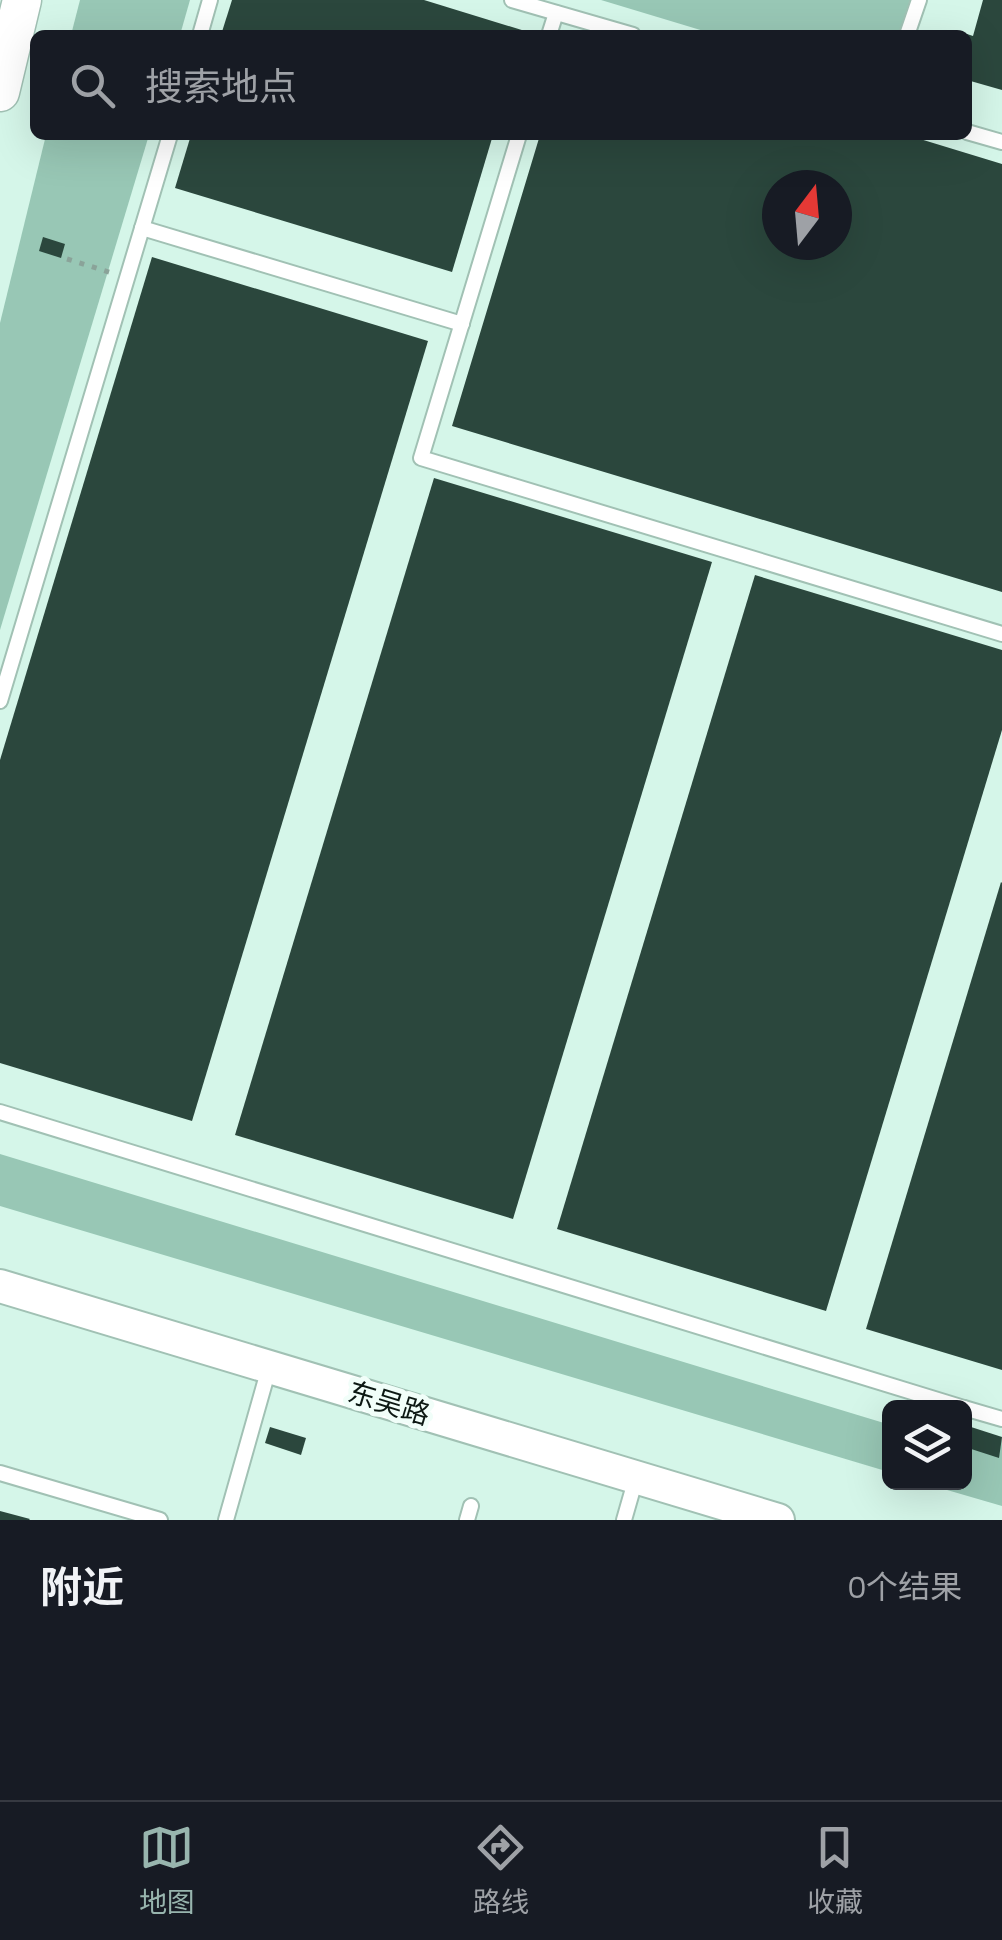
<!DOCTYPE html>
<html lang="zh">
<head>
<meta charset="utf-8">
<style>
  :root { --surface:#171b24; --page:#20242c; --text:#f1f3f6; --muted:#9ea1a6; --line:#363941; --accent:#98b5ae }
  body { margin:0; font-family:"Titillium Web","Noto Sans SC",sans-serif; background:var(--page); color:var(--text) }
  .controls { position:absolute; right:30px; bottom:30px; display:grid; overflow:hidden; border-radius:15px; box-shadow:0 10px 40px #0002 }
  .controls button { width:90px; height:90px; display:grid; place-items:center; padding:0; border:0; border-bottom:2px solid var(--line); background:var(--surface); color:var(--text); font:50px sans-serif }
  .compass { position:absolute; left:762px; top:170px; width:90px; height:90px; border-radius:50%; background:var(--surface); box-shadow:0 10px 40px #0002; rotate:16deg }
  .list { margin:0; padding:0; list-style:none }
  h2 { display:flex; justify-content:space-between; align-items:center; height:130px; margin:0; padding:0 40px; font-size:42px }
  h2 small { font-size:32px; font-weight:400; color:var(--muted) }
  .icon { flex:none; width:55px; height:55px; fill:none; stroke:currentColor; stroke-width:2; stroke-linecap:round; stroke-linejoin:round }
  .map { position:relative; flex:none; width:1002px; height:1520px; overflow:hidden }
  .search { position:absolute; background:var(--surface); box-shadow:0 10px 40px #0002; left:30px; right:30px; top:30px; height:110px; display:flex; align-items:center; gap:25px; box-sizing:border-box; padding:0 35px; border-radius:15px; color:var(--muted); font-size:38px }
  .sheet { height:280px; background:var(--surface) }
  nav { display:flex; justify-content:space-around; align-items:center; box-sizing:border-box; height:140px; border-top:2px solid var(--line); background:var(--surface); font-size:28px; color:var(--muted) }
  nav a { display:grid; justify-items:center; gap:5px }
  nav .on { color:var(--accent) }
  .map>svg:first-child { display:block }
  .green { fill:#98c7b5 }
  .building { fill:#2b473d; fill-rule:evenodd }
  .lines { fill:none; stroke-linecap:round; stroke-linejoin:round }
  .service-casing { stroke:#a1c1b4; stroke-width:18 }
  .tertiary-casing { stroke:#a1c1b4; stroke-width:36 }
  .secondary-casing { stroke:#a1c1b4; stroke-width:41 }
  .path { stroke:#8aa399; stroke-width:5; stroke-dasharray:5 8; stroke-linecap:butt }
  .service { stroke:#fff; stroke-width:14 }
  .tertiary { stroke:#fff; stroke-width:32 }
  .secondary { stroke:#fff; stroke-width:38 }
  .labels { text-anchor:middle; stroke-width:10; stroke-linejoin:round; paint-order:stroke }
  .street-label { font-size:28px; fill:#0c1813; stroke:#f1fef9 }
</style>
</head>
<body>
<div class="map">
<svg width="1002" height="1520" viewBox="0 0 1002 1520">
  <rect width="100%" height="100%" fill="#d5f6e9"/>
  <g class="green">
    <path d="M80 0H190L180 35H71Z"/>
    <path d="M601 0H911L900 35H717Z"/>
    <path d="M46 135H149L0 630V323Z"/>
    <path d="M0 1154 884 1423 890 1408 889 1472 0 1206Z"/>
    <path d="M965 1426 1002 1438V1506L923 1483 964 1482Z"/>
  </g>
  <g class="building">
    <path d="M232 0H424L525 31 524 35H221Z"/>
    <path d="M983 0H1002V90L967 80V34L973 36Z"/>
    <path d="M191 135H493L452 272 175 188Z"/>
    <path d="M540 135H907L1002 164V592L452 426ZM777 185H837V245H777Z"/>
    <path d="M43 237 65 244 61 258 39 251Z"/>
    <path d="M152 257 428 341 192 1121 0 1063V760Z"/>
    <path d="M434 478 712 562 513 1219 235 1135Z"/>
    <path d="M755 575 1002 650V730L826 1311 557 1229Z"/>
    <path d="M1001 882 1002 883V1370L866 1329Z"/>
    <path d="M270 1427 306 1438 301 1455 265 1443Z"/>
    <path d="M971 1427 1002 1437 999 1458 965 1447Z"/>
    <path d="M0 1511 30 1519 29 1520H0Z"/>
  </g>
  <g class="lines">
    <defs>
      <g id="service">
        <path d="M512 0 633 35"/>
        <path d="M200 35 210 0"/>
        <path d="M549 35 556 13"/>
        <path d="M907 35 919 0"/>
        <path d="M967 132 1002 142"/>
        <path d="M519 135 421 458 1002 634"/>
        <path d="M142 228 462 324"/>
        <path d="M0 701 170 135"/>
        <path d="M0 1112 964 1408"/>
        <path d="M964 1408 1002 1419"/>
        <path d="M0 1473 160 1520"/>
        <path d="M226 1520 269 1368"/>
        <path d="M467 1520 471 1506"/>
        <path d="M624 1520 636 1478"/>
      </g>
      <path id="tertiary" d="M0 1286 778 1520"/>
      <path id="secondary" d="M0 92 22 0"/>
    </defs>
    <use href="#service" class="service-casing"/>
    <use href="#tertiary" class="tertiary-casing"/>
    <use href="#secondary" class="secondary-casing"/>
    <path class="path" d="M67 259 112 273"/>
    <use href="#service" class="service"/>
    <use href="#tertiary" class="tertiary"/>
    <use href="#secondary" class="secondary"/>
  </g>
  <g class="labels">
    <g class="street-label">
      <text transform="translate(389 1403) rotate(17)" y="10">东吴路</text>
    </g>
  </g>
</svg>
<div class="controls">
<button><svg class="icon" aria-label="layers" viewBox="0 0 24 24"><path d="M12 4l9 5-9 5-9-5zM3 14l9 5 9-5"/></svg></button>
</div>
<svg class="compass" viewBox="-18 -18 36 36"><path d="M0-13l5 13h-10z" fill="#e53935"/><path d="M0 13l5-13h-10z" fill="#9ea1a6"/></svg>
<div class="search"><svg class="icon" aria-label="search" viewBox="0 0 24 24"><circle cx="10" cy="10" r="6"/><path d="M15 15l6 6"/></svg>搜索地点</div>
</div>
<section class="sheet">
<h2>附近<small>0个结果</small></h2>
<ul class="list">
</ul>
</section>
<nav>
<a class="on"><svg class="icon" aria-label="map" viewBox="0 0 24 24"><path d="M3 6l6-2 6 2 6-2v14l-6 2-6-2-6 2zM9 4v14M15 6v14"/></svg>地图</a>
<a><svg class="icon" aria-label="directions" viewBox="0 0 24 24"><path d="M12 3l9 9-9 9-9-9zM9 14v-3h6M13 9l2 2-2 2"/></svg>路线</a>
<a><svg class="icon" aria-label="saved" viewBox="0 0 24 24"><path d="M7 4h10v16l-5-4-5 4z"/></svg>收藏</a>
</nav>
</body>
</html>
